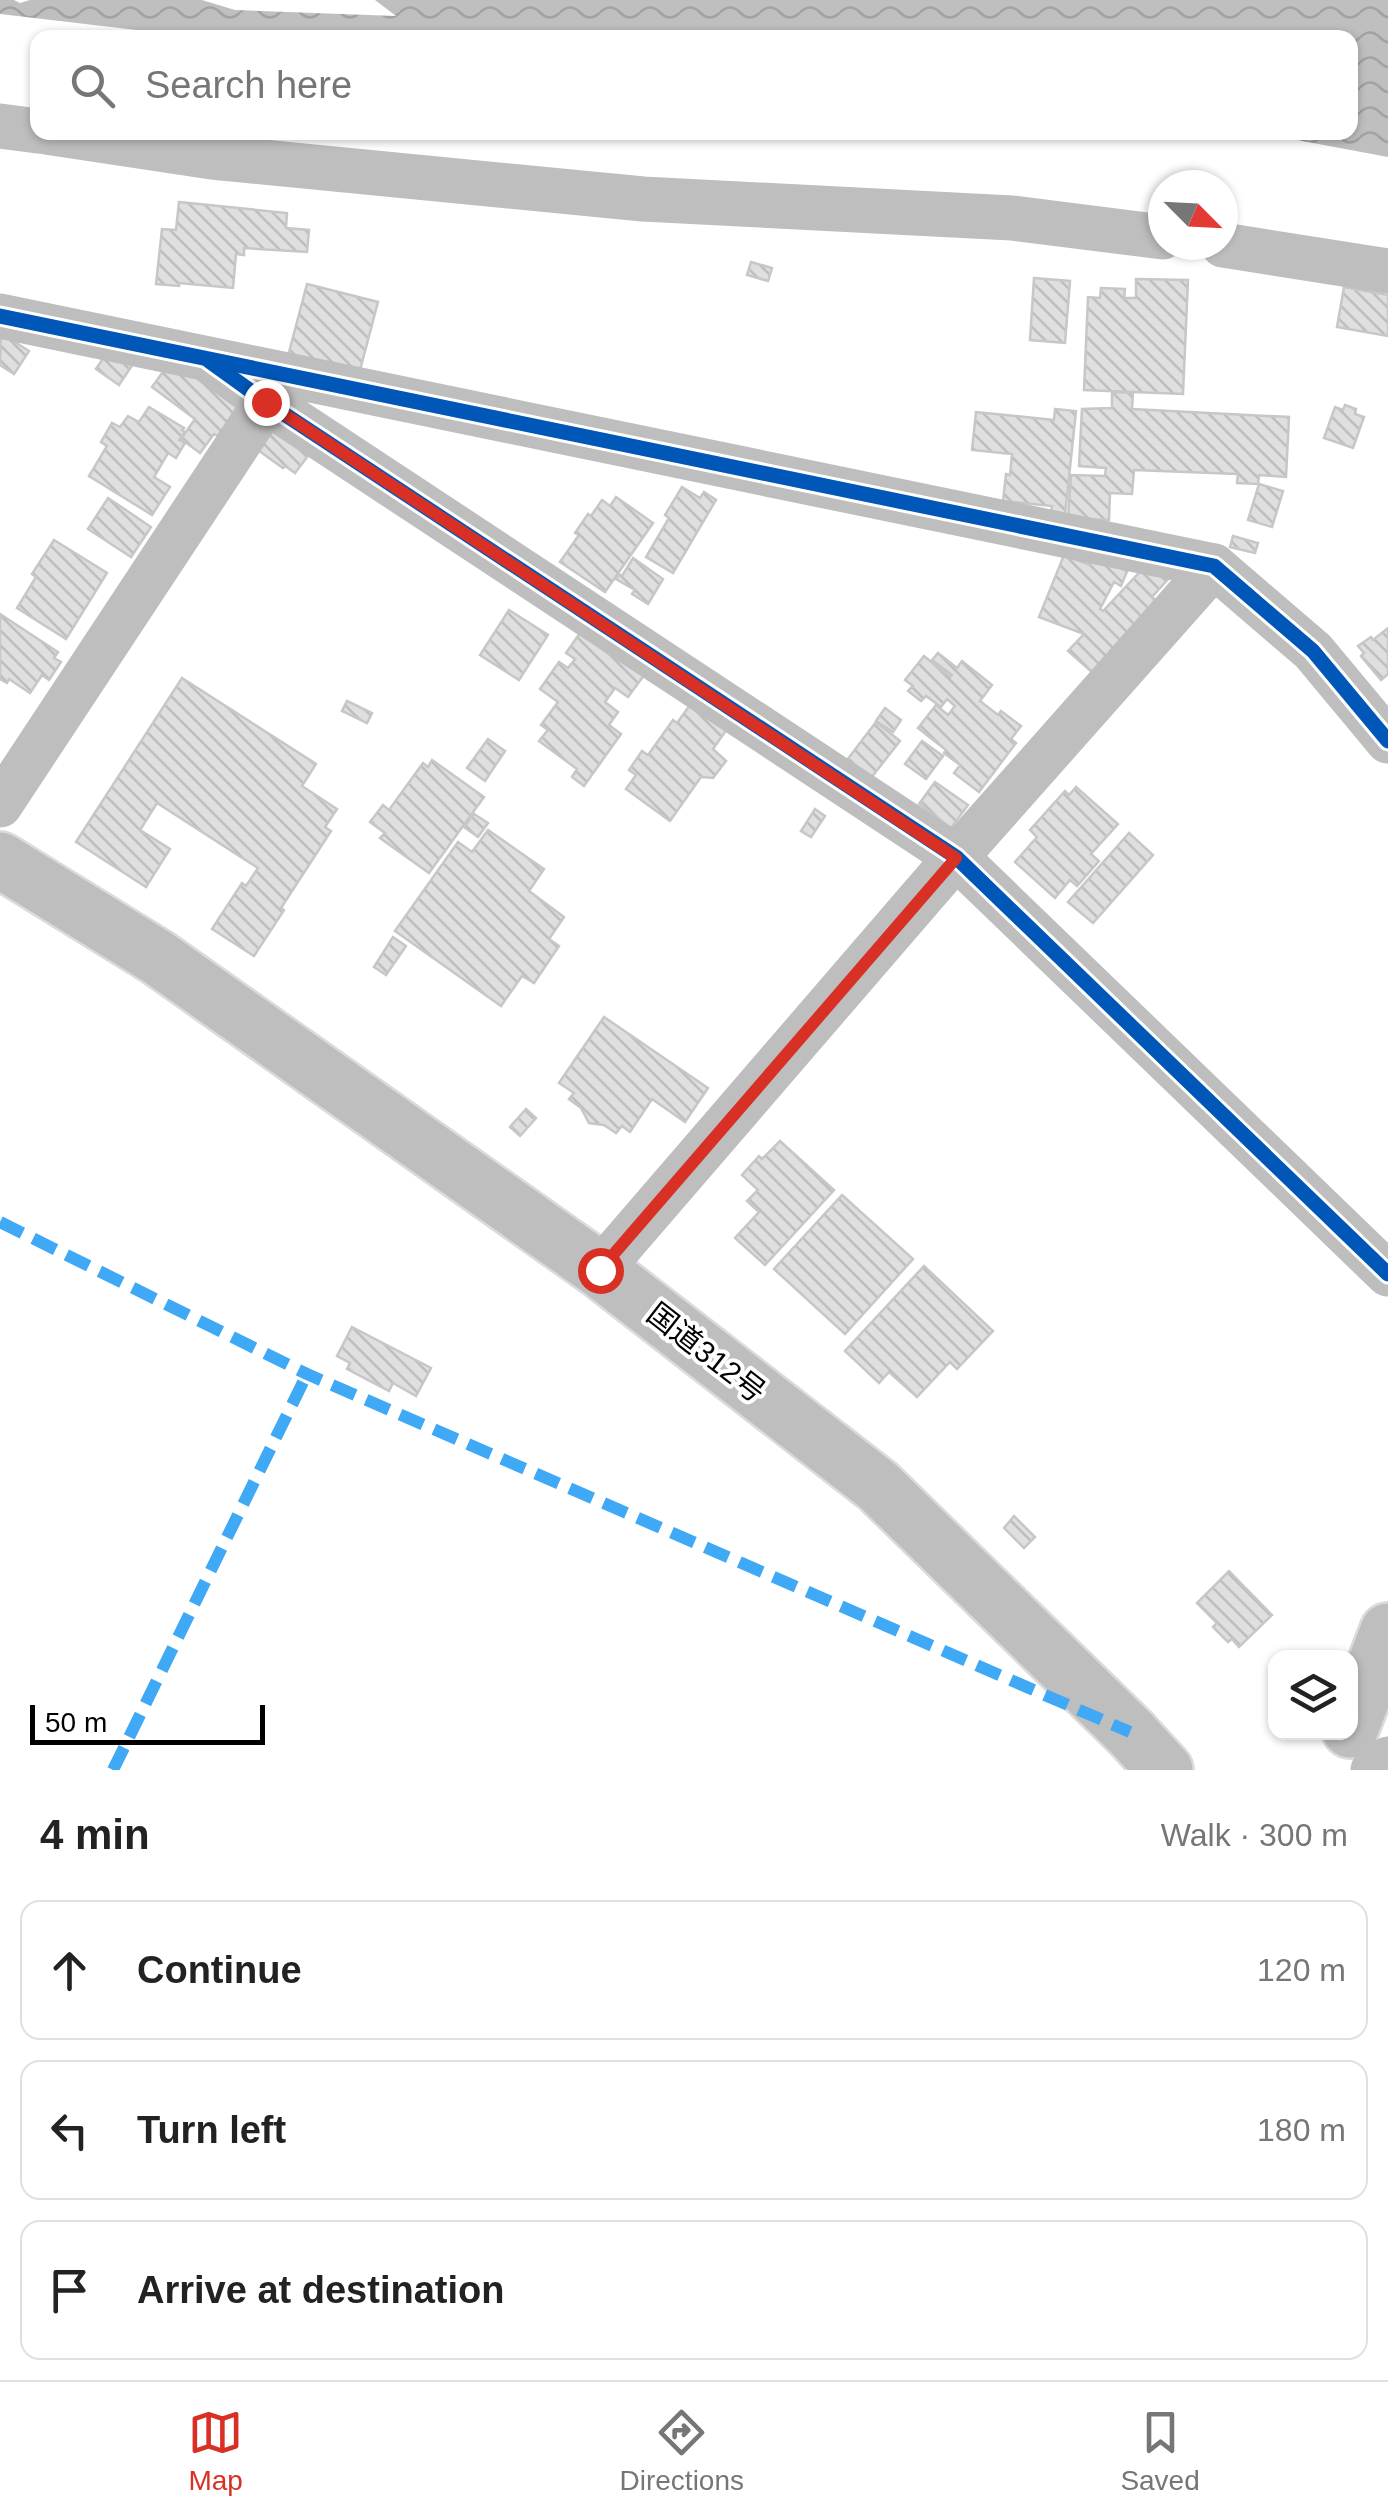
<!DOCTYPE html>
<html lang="en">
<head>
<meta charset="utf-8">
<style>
  :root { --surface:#fff; --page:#f2f2f2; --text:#222; --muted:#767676; --line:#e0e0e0; --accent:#d93025 }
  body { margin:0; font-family:Helvetica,"Noto Sans JP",sans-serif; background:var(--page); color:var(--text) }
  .controls { position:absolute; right:30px; bottom:30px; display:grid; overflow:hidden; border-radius:20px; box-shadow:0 2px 8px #0004 }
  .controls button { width:90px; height:90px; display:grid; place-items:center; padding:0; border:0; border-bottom:2px solid var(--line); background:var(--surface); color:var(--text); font:50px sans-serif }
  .compass { position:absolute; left:1148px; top:170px; width:90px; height:90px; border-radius:50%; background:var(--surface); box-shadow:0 2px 8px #0004; rotate:114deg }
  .scale { position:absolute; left:30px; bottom:25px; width:235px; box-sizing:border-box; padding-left:10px; border:5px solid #000; border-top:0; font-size:28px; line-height:35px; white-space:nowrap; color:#000; -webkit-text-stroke:8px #fff; paint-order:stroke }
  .stop { position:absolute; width:30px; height:30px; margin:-22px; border:8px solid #d93025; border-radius:50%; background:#fff }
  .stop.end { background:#d93025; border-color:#fff; box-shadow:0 2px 10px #0008 }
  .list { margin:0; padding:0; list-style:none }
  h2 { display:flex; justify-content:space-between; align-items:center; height:130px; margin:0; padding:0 40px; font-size:42px }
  h2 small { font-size:32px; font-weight:400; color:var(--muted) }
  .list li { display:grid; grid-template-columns:65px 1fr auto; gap:30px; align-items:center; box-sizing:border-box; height:140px; margin:0 20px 20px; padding:0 20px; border:2px solid var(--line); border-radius:20px }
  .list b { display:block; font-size:38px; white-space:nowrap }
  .list em { font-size:32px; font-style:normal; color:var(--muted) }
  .icon { flex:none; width:55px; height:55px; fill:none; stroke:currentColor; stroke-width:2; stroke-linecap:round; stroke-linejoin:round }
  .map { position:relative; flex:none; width:1388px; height:1770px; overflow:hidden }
  .search { position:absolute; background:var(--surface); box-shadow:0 2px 8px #0004; left:30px; right:30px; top:30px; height:110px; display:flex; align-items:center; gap:25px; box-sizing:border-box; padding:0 35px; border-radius:20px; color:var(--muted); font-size:38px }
  .sheet { height:610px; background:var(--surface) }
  nav { display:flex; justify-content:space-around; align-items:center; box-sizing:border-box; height:140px; border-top:2px solid var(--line); background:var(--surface); font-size:28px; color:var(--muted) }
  nav a { display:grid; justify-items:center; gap:5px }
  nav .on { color:var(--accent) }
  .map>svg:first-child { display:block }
  .water { fill:url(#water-waves) }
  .building { fill:url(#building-back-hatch); stroke:#c7c7c7; stroke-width:2.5 }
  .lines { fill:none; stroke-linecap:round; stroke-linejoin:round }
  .highway-casing { stroke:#dbdbdb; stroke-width:60 }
  .minor { stroke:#bebebe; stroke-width:45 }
  .highway { stroke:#bebebe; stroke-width:55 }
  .quiet { stroke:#3fa9f5; stroke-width:12; stroke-dasharray:25 12; stroke-linecap:butt }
  .cycleway-casing { stroke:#fff; stroke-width:21 }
  .cycleway { stroke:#0057b8; stroke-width:15 }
  .route { stroke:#d93025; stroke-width:12 }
  .labels { text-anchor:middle; stroke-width:8; stroke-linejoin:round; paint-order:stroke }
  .street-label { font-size:30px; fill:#000; stroke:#fff }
</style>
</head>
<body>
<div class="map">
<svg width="1388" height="1770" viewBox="0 0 1388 1770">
  <defs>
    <pattern id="water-waves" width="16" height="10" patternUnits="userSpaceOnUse" patternTransform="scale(2.5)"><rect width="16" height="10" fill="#bfbfbf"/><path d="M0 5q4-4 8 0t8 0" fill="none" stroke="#a2a2a2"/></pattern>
    <pattern id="building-back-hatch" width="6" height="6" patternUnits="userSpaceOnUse" patternTransform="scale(2.5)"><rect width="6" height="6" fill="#dfdfdf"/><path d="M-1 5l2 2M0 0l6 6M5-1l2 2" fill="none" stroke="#bebebe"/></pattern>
  </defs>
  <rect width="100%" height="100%" fill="#fff"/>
  <path class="water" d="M0 0H14L20 3 30 0H202L235 10 396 16 375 0H1388V157L1259 133 1350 132V38H205L0 14Z"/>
  <g class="building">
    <path d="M179 202 287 213 286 228 309 230 307 252 244 248V255L236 254 233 288 179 283V286L156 284 162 229 176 230Z"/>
    <path d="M751 262 772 268 768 281 747 275Z"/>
    <path d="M1034 278 1070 281 1065 343 1030 340Z"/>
    <path d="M1136 279 1188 280 1183 394 1084 390 1088 297 1100 298 1101 288 1125 289 1124 298H1136Z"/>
    <path d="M307 284 378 302 359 374 288 356Z"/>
    <path d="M1344 287 1388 295V336L1337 327Z"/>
    <path d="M1 333 29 351 14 374 0 365Z"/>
    <path d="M112 345 135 361 119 385 96 369Z"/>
    <path d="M173 358 239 407 218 436 214 434 200 453 181 439 195 419 152 387Z"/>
    <path d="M1112 392 1133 393 1132 409 1289 417 1286 477 1259 475 1258 484 1237 483 1238 474 1134 470 1132 494 1110 493 1109 520 1068 518 1071 475 1105 476 1106 468 1079 466 1082 409 1112 408Z"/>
    <path d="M1345 405 1356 409 1355 414 1364 417 1353 448 1324 438 1335 407 1343 410Z"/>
    <path d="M149 407 184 428 182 430 185 432 179 440 185 443 176 458 168 453 154 477 170 487 152 515 89 476 107 446 101 442 112 423 120 427 128 416 139 422Z"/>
    <path d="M1055 409 1076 411 1065 515 1051 513 1052 506 1003 501 1006 474 1010 475 1012 454 972 450 976 412 1054 420Z"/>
    <path d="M270 411 317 444 295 473 285 466 283 468 248 443Z"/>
    <path d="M1259 484 1283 491 1272 527 1248 520Z"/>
    <path d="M682 487 700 498 704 492 716 500 673 573 646 557 669 518 665 515Z"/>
    <path d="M616 497 653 523 605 592 560 562 579 535 575 533 588 514 591 516 602 500 610 506Z"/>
    <path d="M108 498 151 527 131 557 88 529Z"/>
    <path d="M1233 536 1258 543 1255 553 1230 547Z"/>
    <path d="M54 540 107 573 66 639 17 608 36 577 32 574Z"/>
    <path d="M1064 555 1090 565 1095 556 1128 569 1121 586 1114 582 1100 609 1103 611 1148 563 1170 577 1152 597 1161 606 1093 673 1068 651 1084 634 1039 617Z"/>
    <path d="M633 558 663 579 648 604 632 594 635 590 616 579 619 574 622 576Z"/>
    <path d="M509 610 548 635 519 680 480 655Z"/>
    <path d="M0 614 58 652 54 658 61 662 49 680 42 675 30 693 9 679 7 683 0 679Z"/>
    <path d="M1388 628V674L1381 680 1361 656 1364 653 1358 646 1371 637 1373 640Z"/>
    <path d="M580 633 653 663 628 697 615 688 605 702 618 712 609 725 621 734 584 786 572 777 577 769 539 741 548 730 541 725 558 702 540 689 559 662 568 668 575 659 566 653Z"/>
    <path d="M938 653 957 668 962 661 992 685 980 701 998 715 1001 711 1021 726 1011 739 1016 743 979 792 954 773 960 765 944 753 946 750 918 728 936 705 948 715 955 706 947 699 941 707 926 696 921 701 908 691 913 686 905 680 924 656 950 677 952 675 932 660Z"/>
    <path d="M182 678 316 764 302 786 337 809 325 827 331 831 281 908 284 910 254 956 212 929 242 883 246 886 258 868 157 803 140 830 170 849 146 887 76 842Z"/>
    <path d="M698 694 734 719 713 749 726 761 713 778 701 777 670 821 626 789 636 775 629 770 642 751 648 755 673 720 677 723Z"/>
    <path d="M347 701 372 713 367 723 342 711Z"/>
    <path d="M885 708 901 720 893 732 876 721Z"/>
    <path d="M876 722 900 741 871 778 847 760Z"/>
    <path d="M488 739 505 751 485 781 467 768Z"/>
    <path d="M922 741 943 756 926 779 905 764Z"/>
    <path d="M432 760 484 797 429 873 380 838 385 833 370 822 383 805 389 810 423 763 428 767Z"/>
    <path d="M935 782 968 805 951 828 919 804Z"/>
    <path d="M1076 787 1118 824 1091 854 1099 861 1077 886 1070 880 1055 898 1015 862 1037 837 1030 830 1065 791 1069 795Z"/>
    <path d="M815 809 825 816 811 837 801 831Z"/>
    <path d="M474 814 488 823 478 837 464 827Z"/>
    <path d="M488 830 544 869 529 891 564 917 549 939 559 946 534 983 522 976 501 1006 395 931 458 842 472 852Z"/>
    <path d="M1129 833 1153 855 1093 923 1068 902Z"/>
    <path d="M393 937 406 946 386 975 374 967Z"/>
    <path d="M604 1017 708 1088 685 1122 652 1099 630 1132 622 1126 616 1133 604 1125 589 1123 581 1108 569 1099 574 1093 559 1083Z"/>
    <path d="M526 1109 536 1118 520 1136 510 1127Z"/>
    <path d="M780 1141 834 1190 765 1265 735 1238 759 1212 747 1201 758 1190 742 1175 759 1156 762 1159Z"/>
    <path d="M842 1195 913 1259 845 1334 774 1269Z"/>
    <path d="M924 1266 993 1331 957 1369 950 1362 917 1397 889 1372 879 1383 845 1351Z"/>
    <path d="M352 1327 431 1368 416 1396 393 1383 389 1391 347 1369 350 1363 337 1356Z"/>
    <path d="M1014 1516 1035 1537 1024 1548 1004 1528Z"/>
    <path d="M1229 1571 1272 1615 1239 1647 1232 1639 1228 1642 1213 1627 1217 1623 1197 1603Z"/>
  </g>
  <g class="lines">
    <defs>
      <g id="highway">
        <path d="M0 860 157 957 600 1270 878 1486 1130 1732 1165 1770"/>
        <path d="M1350 1730 1388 1631"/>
      </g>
    </defs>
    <use href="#highway" class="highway-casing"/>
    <g class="minor">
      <path d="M0 126 38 131"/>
      <path d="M46 132 212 157 643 199 1012 218 1163 237"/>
      <path d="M1223 245 1388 271"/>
      <path d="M0 316 1214 566 1313 651 1388 741"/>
      <path d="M209 361 266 402 956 857 1388 1274"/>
      <path d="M0 805 266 402"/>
      <path d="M600 1270 956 857 1214 566"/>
      <path d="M1373 1770 1388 1759"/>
    </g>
    <use href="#highway" class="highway"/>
    <g class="quiet">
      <path d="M0 1222 307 1374 1130 1732"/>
      <path d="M113 1770 307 1374"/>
    </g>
    <defs>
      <g id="cycleway">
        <path d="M0 316 1214 566 1313 651 1388 741"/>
        <path d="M209 361 266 402 956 857 1388 1274"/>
      </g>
    </defs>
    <use href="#cycleway" class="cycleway-casing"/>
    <use href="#cycleway" class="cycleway"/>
  </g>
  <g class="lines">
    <path class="route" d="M266 402 956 858 600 1270"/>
  </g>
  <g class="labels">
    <g class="street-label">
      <text transform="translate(706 1353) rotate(38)" y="10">国道312号</text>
    </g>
  </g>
</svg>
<div class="controls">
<button><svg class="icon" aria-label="layers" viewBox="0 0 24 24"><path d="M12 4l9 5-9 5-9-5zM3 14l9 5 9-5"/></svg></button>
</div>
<svg class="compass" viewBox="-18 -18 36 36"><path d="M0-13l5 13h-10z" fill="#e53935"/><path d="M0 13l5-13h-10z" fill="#767676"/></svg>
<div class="scale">50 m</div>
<div class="stop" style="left:600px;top:1270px"></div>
<div class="stop end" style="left:266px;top:402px"></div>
<div class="search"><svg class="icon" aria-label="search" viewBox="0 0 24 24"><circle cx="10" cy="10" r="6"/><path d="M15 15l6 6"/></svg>Search here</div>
</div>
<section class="sheet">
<h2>4 min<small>Walk · 300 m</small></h2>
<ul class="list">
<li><svg class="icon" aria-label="ahead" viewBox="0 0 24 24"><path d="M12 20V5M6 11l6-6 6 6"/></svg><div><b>Continue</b></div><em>120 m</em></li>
<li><svg class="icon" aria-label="left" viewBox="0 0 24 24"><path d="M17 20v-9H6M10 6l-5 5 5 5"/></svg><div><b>Turn left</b></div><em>180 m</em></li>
<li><svg class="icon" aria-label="arrive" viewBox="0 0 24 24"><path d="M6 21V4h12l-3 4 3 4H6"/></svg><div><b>Arrive at destination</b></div></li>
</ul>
</section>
<nav>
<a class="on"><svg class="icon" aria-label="map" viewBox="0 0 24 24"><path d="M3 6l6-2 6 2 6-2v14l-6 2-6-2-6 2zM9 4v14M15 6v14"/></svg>Map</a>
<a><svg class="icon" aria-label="directions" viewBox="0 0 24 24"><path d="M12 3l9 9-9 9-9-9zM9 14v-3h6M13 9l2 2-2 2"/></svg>Directions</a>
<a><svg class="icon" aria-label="saved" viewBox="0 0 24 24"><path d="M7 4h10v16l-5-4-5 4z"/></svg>Saved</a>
</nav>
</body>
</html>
